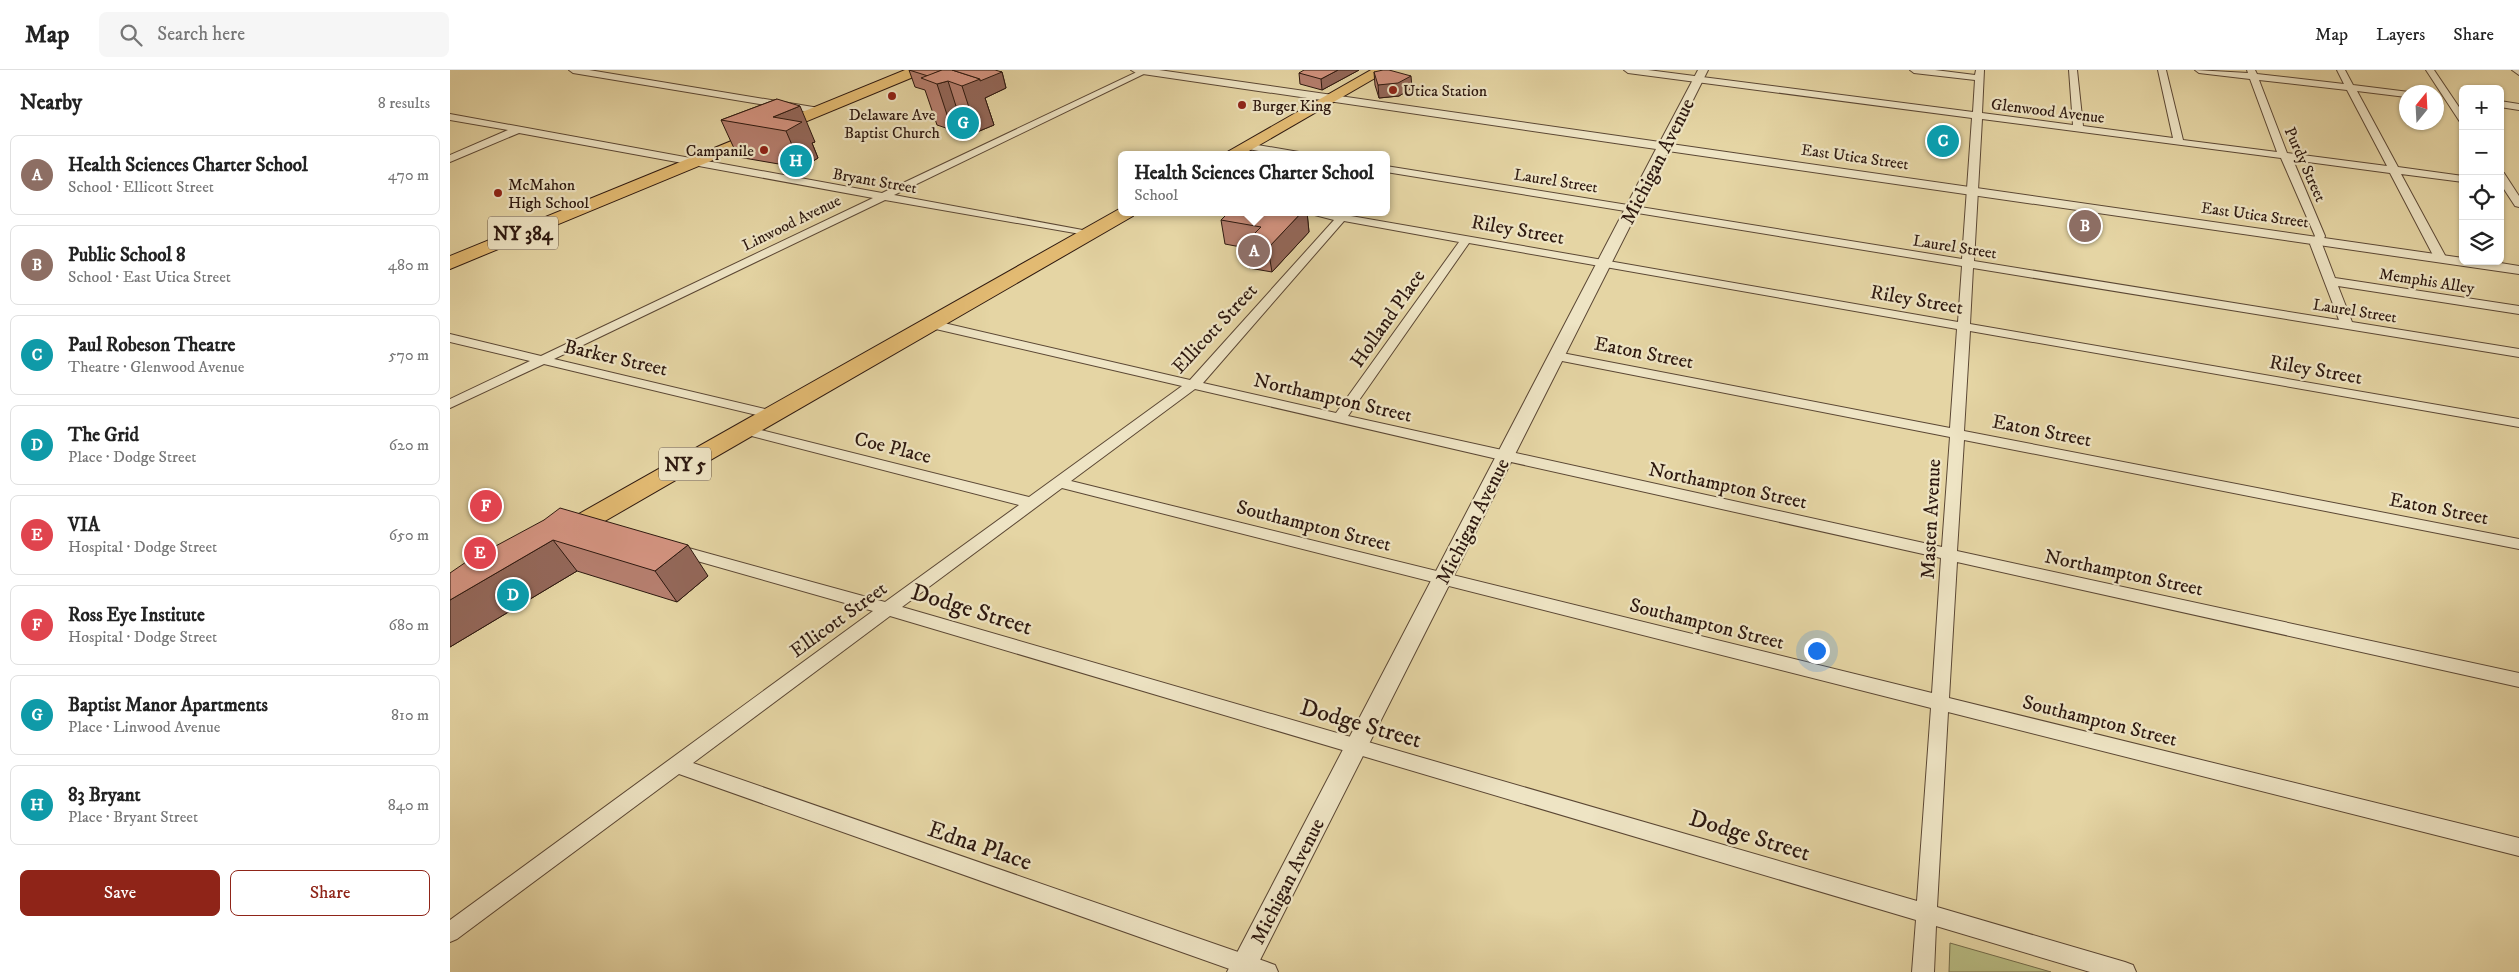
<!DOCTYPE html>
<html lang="en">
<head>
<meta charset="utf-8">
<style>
  :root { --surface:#fff; --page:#f6f6f6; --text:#222; --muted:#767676; --line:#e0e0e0; --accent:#8f2418 }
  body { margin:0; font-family:"IM FELL DW Pica",serif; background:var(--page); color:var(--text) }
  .controls { position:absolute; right:15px; top:15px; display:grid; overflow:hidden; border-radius:8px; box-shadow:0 1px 4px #0004 }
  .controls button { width:45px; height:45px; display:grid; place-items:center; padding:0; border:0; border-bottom:1px solid var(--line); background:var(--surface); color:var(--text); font:25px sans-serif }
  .compass { position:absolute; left:1949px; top:15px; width:45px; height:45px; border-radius:50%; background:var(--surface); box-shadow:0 1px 4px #0004; rotate:18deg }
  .you { position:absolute; left:1366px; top:580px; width:18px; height:18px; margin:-12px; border:4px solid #fff; border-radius:50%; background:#1a73e8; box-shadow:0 0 0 8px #1a73e833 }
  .badge { display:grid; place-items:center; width:32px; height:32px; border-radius:50%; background:var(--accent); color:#fff; font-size:16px; font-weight:700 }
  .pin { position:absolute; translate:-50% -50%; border:2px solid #fff; box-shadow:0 1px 5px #0006 }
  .popup { position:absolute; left:668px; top:81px; width:272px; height:65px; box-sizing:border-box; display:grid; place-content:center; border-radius:8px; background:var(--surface); filter:drop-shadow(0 1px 4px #0005); font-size:16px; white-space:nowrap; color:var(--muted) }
  .popup b { font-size:19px; color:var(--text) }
  .popup::after { content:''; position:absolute; left:50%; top:100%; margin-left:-10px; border:10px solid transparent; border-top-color:var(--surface) }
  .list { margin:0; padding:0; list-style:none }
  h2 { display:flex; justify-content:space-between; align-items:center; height:65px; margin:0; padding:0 20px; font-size:21px }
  h2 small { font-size:16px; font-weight:400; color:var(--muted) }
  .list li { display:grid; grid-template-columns:32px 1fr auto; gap:15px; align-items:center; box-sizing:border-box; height:80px; margin:0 10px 10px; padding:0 10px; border:1px solid var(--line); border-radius:8px }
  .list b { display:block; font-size:19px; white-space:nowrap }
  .list p { margin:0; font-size:16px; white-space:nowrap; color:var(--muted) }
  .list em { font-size:16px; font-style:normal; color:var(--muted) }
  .actions { display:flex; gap:10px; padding:15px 20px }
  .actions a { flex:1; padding:11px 0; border:1px solid var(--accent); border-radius:8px; text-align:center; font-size:18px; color:var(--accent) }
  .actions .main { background:var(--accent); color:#fff }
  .icon { flex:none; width:28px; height:28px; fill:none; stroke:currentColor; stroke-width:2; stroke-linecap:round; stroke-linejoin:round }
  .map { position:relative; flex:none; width:2069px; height:902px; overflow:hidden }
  header { display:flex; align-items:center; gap:30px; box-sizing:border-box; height:70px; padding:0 25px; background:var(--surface); border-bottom:1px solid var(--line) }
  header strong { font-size:24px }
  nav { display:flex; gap:28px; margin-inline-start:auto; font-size:18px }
  .search { width:350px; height:45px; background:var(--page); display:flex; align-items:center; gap:12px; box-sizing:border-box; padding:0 18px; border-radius:8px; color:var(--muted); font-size:19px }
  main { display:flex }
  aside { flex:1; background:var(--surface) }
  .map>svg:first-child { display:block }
  .green { fill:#b8bc83; stroke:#726a49 }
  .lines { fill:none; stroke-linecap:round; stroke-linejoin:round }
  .minor-casing { stroke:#5b4734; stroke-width:2 }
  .tertiary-casing { stroke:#5b4734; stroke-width:2 }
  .primary-casing { stroke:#2d180f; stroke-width:2 }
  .minor { fill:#eee4c4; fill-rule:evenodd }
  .tertiary { fill:#eee4c4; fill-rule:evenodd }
  .primary { fill:#e2ba72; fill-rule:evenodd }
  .wall { fill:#b67f6f; stroke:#2d180f }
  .shaded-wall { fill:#94685a; stroke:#2d180f }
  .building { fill:#d49481; stroke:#2d180f }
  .poi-dot { fill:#8f2418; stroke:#eee4c4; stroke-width:2 }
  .labels { text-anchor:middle; stroke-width:4.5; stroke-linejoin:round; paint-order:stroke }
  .far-poi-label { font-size:16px; fill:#2d180f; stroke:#eee4c4; text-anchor:start }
  .far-street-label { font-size:16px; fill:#2d180f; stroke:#eee4c4 }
  .shield { fill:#eee4c4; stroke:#675545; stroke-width:1 }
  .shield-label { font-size:19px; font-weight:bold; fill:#2d180f }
  .street-label { font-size:20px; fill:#2d180f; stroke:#eee4c4 }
  .near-street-label { font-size:24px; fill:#2d180f; stroke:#eee4c4 }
</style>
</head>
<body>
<header>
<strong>Map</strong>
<div class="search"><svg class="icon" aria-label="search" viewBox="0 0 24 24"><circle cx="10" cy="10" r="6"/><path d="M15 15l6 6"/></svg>Search here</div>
<nav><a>Map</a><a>Layers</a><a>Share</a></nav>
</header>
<main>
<aside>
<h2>Nearby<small>8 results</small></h2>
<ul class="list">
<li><span class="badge" style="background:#8d6e63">A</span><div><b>Health Sciences Charter School</b><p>School · Ellicott Street</p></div><em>470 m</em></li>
<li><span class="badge" style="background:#8d6e63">B</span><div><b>Public School 8</b><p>School · East Utica Street</p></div><em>480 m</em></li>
<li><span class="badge" style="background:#0f9aa8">C</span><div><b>Paul Robeson Theatre</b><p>Theatre · Glenwood Avenue</p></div><em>570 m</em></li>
<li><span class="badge" style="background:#0f9aa8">D</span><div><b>The Grid</b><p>Place · Dodge Street</p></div><em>620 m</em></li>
<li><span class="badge" style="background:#e0444e">E</span><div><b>VIA</b><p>Hospital · Dodge Street</p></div><em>650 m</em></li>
<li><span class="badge" style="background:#e0444e">F</span><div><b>Ross Eye Institute</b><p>Hospital · Dodge Street</p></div><em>680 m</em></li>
<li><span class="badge" style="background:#0f9aa8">G</span><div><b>Baptist Manor Apartments</b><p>Place · Linwood Avenue</p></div><em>810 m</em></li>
<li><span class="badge" style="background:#0f9aa8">H</span><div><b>83 Bryant</b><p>Place · Bryant Street</p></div><em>840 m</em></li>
</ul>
<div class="actions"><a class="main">Save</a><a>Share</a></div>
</aside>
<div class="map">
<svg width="2069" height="902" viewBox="0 0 2069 902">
  <rect width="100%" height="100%" fill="#e5d5a4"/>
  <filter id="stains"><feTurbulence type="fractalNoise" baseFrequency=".004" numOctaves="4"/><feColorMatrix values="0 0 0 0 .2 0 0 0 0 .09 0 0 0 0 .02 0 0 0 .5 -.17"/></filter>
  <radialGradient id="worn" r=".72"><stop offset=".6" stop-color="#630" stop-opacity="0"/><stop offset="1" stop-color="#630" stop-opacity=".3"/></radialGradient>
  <path class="green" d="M1500 873 1601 902H1499Z"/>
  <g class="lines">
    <defs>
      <g id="minor">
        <path d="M119 0H139L369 38 374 41 369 44 123 3Z"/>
        <path d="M691 0H702L444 125 638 161 643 164 642 166 435 130 104 289 328 342 330 345 328 348 323 349 94 294 0 338V329L80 291 0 272V264L91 286 423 128 69 63 0 92V85L58 60 0 50V44L432 123Z"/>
        <path d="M1174 0H1198L1523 42 1525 10 1464 3 1460 0H1485L1525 5 1526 0H1534L1532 43 1623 55 1619 0H1627L1633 56 1723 68 1708 0H1716L1733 70 1827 82 1800 9 1749 3 1745 0 1798 3 1797 0H1805L1807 4 1894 14 1887 0H1895L1903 15 1959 22H1956V27L1907 21 1948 97 2013 106V112L1951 104 1997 189 1991 192 1985 189 1940 103 1843 90 1875 166 1872 174 1885 208 2069 236V244L1888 216 1902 252 2069 279V287L1523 198 1520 254 2069 349V357L1520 261 1514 361 2069 469V479L1514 370 1507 481 2069 603V617L1507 492 1499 628 2069 768V786L1498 642 1487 837 1675 892 1683 895 1686 902H1640L1486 856 1484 902H1462L1466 850 440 546 243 693 817 892 825 895 828 902H788L229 704 7 869 0 872V850L423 541 219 483 216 479 219 475 224 474 435 532 569 435 290 363 288 360 290 357 295 356 579 427 732 316 477 257 475 254 477 251 481 250 740 310 884 150 853 142H878L1508 252 1512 196 936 102V96L1512 189 1522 48 1178 3ZM1809 10 1897 20 1937 96 1837 83ZM1532 49 1831 88 1865 166 1860 174 1889 250 1524 191ZM894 151 1009 172 886 343 753 313ZM1019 173 1507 259 1500 358 1107 282 1101 286 1107 290 1500 367 1492 477 898 346ZM745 319 1043 388 1491 488 1482 623 621 411ZM612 418 1481 638 1467 831 452 537Z"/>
        <path d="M1976 0H1984L2013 43V53L2010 52Z"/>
        <path d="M2050 31 2069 34V40L2050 37Z"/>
        <path d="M796 73 849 82 854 85H830L793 78V74Z"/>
        <path d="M2050 102 2054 103 2069 126V137L2065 136 2050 113Z"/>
      </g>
      <g id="tertiary">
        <path d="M681 0H709L1210 72 1248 0H1258L1221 74 2013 188V191H2038L2069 196V204L1218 81 804 902H777L1206 79 686 3Z"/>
        <path d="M2062 0H2069V5Z"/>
      </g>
      <g id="primary">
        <path d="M455 0H475L473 3 0 199V186Z"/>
        <path d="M921 0H939L792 85H772Z"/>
        <path d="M671 138 672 142H686L683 146 122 470 113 473 104 470 100 464 104 458Z"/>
      </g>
    </defs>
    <use href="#minor" class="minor-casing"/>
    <use href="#tertiary" class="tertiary-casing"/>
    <use href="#primary" class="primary-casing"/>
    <use href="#minor" class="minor"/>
    <use href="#tertiary" class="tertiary"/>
    <use href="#primary" class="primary"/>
  </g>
  <g class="wall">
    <path d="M459 0 552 2 556 18 535 28 544 55 527 62 513 58 502 60 487 55 475 20 465 17Z"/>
    <path d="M909 0 872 20 850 14 849 3Z"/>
    <path d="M924 2 962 18 949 26 929 28 925 15Z"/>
    <path d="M327 29 365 72 362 73 368 88 352 98 288 87 271 50Z"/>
    <path d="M779 142H857L859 162 822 202 799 198 796 178 775 174 771 150Z"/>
    <path d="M94 450 258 506 227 532 127 501 0 577Z"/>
  </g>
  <g class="shaded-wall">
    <path d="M530 0 552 2 556 18 535 28 544 55 527 62 512 16Z"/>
    <path d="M888 0H909L872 20 871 9Z"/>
    <path d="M961 6 962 18 949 26 929 28 928 15Z"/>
    <path d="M498 11 513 58 502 60 487 14Z"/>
    <path d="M350 36 365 72 362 73 368 88 352 98 336 61 323 47Z"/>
    <path d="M852 142H857L859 162 822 202 818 178Z"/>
    <path d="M103 470 127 501 0 577V530Z"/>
    <path d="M238 475 258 506 227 532 205 501Z"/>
  </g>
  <g class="building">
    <path d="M459 0H492L478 6Z"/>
    <path d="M492 0H502L530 9 512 16 498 11 487 14 471 8Z"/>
    <path d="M502 0H545L552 2 530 11V9Z"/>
    <path d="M854 0H888L871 9 849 3Z"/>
    <path d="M933 0H939L961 6 948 13 928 15 924 2Z"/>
    <path d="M327 29 350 36 323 47 352 52 336 61 271 50Z"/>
    <path d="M779 142H852L818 178 795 173 811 157 771 150Z"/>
    <path d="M110 438 238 475 205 501 103 470 0 530V503L16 492 94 450Z"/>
  </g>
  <g class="poi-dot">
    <circle cx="943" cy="20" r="5"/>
    <circle cx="442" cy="26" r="5"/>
    <circle cx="792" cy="35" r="5"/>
    <circle cx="314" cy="80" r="5"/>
    <circle cx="48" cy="123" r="5"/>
  </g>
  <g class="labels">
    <g class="far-poi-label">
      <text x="953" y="26">Utica Station</text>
      <text x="802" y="41">Burger King</text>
      <text x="442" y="50" text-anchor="middle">Delaware Ave<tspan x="442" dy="18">Baptist Church</tspan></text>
      <text x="304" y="86" text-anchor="end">Campanile</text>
      <text x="58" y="120">McMahon<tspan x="58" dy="18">High School</tspan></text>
    </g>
    <g class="far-street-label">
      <text transform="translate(1598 40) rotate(7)" y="6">Glenwood Avenue</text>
      <text transform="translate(1405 86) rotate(8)" y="6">East Utica Street</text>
      <text transform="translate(1856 94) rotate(66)" y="6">Purdy Street</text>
      <text transform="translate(425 110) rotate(10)" y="6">Bryant Street</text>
      <text transform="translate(1106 110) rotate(9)" y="6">Laurel Street</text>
      <text transform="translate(1805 144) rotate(8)" y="6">East Utica Street</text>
      <text transform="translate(341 152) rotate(-26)" y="6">Linwood Avenue</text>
      <text transform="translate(1505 176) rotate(9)" y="6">Laurel Street</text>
      <text transform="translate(1977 210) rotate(9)" y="6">Memphis Alley</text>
      <text transform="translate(1905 240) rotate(9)" y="6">Laurel Street</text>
    </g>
    <g class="shield">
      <rect x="38" y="146.5" width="70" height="33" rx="4"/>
      <rect x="209" y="377.5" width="52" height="33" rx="4"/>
    </g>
    <g class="shield-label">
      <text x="73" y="170">NY 384</text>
      <text x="235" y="401">NY 5</text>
    </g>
    <g class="street-label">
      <text transform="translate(1207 91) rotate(-63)" y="7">Michigan Avenue</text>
      <text transform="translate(1068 159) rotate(10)" y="7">Riley Street</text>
      <text transform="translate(1467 229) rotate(10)" y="7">Riley Street</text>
      <text transform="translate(937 248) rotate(-55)" y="7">Holland Place</text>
      <text transform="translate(764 258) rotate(-47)" y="7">Ellicott Street</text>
      <text transform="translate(1194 282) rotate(11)" y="7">Eaton Street</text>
      <text transform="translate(166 287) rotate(13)" y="7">Barker Street</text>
      <text transform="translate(1866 299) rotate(10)" y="7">Riley Street</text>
      <text transform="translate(883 327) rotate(13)" y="7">Northampton Street</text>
      <text transform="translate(1592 360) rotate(11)" y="7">Eaton Street</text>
      <text transform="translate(443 377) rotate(14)" y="7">Coe Place</text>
      <text transform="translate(1278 415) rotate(12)" y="7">Northampton Street</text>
      <text transform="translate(1989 438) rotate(11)" y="7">Eaton Street</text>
      <text transform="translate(1480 449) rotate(-87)" y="7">Masten Avenue</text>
      <text transform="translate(1022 451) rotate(-63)" y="7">Michigan Avenue</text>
      <text transform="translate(864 455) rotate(14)" y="7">Southampton Street</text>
      <text transform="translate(1674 502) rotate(12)" y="7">Northampton Street</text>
      <text transform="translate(388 549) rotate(-36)" y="7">Ellicott Street</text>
      <text transform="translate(1257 553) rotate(14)" y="7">Southampton Street</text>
      <text transform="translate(1650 650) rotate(14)" y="7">Southampton Street</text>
      <text transform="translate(837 811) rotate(-63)" y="7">Michigan Avenue</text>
    </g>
    <g class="near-street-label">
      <text transform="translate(522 539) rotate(17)" y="8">Dodge Street</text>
      <text transform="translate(911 653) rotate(16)" y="8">Dodge Street</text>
      <text transform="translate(1300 765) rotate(17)" y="8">Dodge Street</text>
      <text transform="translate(530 775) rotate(19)" y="8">Edna Place</text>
    </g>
  </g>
  <rect width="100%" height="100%" filter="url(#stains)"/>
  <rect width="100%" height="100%" fill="url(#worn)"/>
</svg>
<div class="controls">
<button>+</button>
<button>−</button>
<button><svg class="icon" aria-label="locate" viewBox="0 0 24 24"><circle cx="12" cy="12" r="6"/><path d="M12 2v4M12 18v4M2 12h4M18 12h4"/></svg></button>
<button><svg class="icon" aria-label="layers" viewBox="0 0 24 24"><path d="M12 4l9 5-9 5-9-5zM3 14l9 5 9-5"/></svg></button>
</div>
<svg class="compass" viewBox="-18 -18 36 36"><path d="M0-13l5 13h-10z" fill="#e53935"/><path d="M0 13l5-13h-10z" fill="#767676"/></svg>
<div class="you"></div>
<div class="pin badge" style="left:804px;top:181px;background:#8d6e63">A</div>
<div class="popup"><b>Health Sciences Charter School</b>School</div>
<div class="pin badge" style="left:1635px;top:156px;background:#8d6e63">B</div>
<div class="pin badge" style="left:1493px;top:71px;background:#0f9aa8">C</div>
<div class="pin badge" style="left:63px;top:525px;background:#0f9aa8">D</div>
<div class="pin badge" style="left:30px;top:483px;background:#e0444e">E</div>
<div class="pin badge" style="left:36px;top:436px;background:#e0444e">F</div>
<div class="pin badge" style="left:513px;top:53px;background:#0f9aa8">G</div>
<div class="pin badge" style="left:346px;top:91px;background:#0f9aa8">H</div>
</div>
</main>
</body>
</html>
